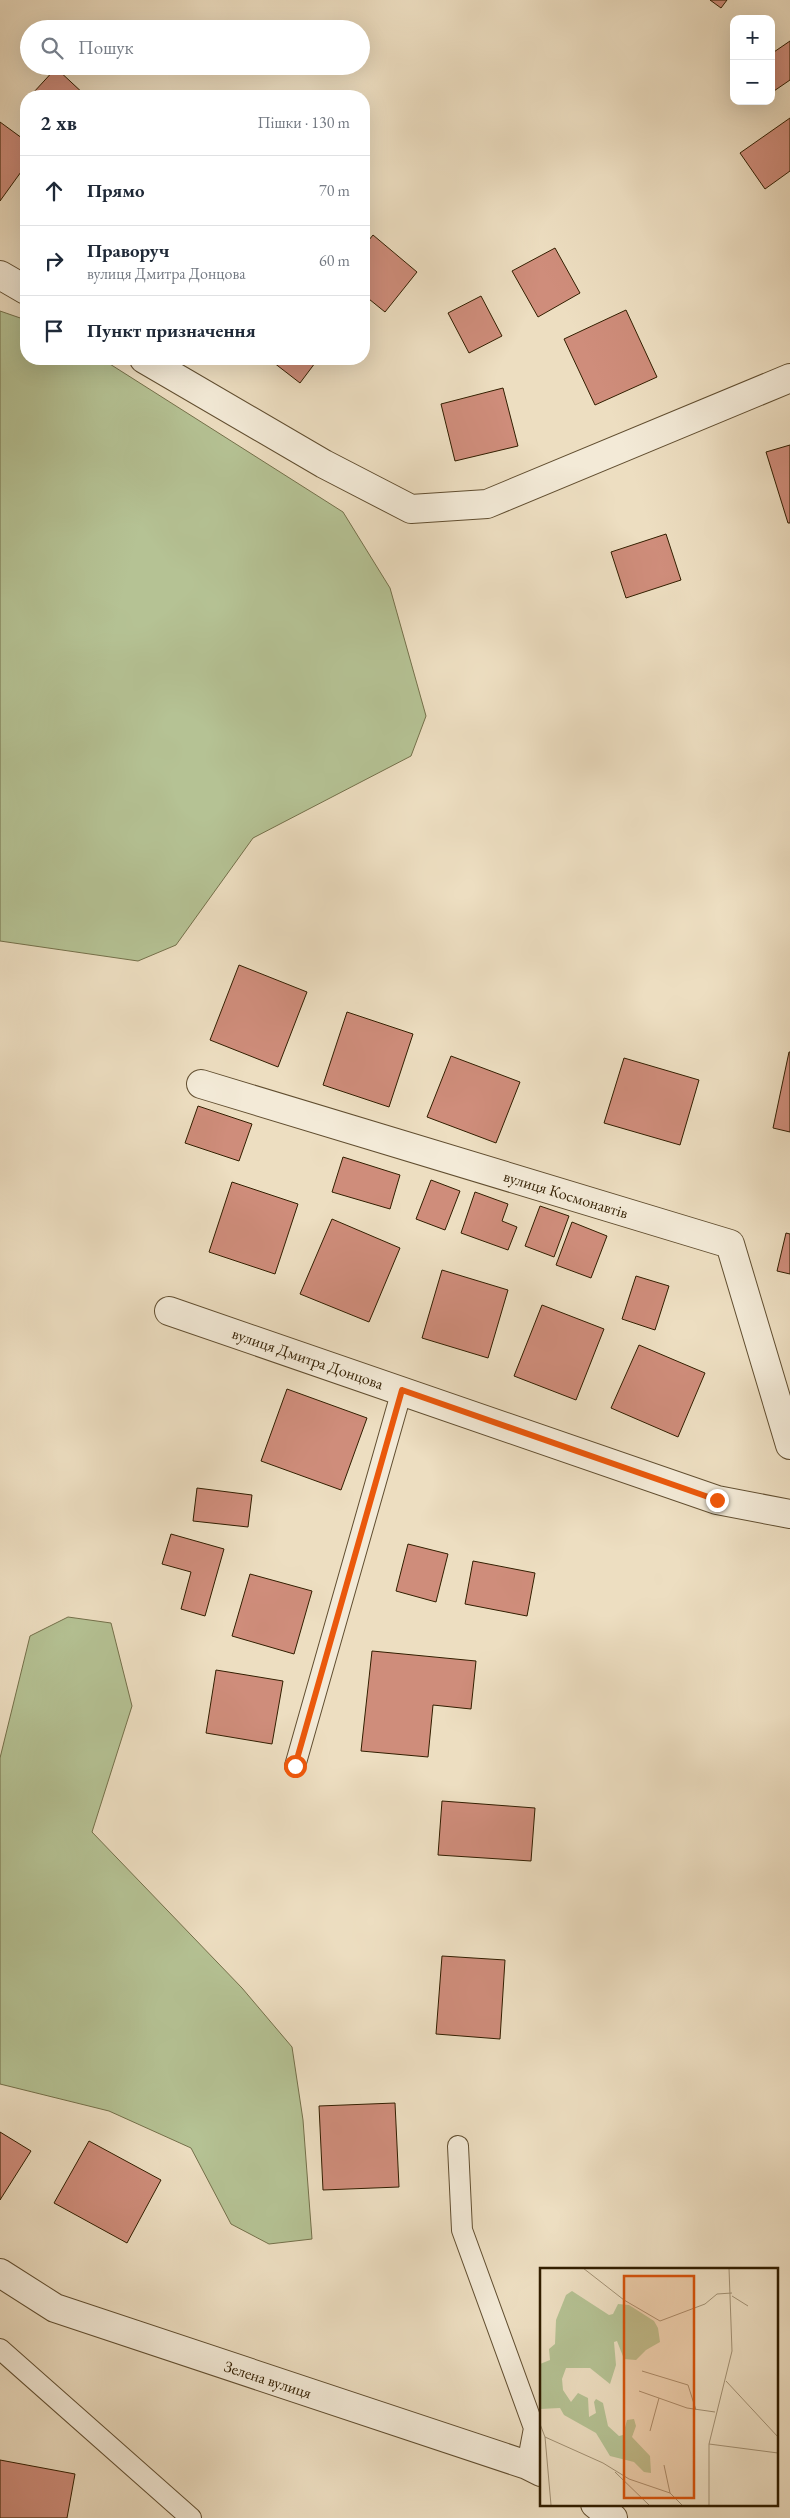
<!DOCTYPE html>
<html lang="uk">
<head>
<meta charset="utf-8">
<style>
  :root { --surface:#fff; --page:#f6f6f7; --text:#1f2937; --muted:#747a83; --line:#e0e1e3 }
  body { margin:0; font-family:"EB Garamond",serif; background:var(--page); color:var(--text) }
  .controls { position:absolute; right:15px; top:15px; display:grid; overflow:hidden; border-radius:10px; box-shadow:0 5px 20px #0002 }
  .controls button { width:45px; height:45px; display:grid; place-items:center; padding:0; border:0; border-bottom:1px solid var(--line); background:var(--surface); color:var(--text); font:25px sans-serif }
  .stop { position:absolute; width:15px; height:15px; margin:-11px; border:4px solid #ea580c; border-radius:50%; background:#fff }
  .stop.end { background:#ea580c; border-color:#fff; box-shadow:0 1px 5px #0008 }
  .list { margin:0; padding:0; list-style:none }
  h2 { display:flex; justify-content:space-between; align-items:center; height:65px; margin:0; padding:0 20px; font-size:21px }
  h2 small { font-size:16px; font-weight:400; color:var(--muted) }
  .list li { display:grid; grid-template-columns:32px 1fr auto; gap:15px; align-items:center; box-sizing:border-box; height:70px; padding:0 20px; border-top:1px solid var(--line) }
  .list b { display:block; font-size:19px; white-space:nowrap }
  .list p { margin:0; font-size:16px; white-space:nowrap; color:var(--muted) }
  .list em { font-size:16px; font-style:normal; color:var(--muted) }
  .icon { flex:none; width:28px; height:28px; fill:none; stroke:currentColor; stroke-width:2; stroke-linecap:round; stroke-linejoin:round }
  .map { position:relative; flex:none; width:790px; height:2518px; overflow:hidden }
  .search { position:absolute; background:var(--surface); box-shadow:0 5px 20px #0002; left:20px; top:20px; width:350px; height:55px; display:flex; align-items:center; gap:12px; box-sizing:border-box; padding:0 18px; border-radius:28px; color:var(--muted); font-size:19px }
  .panel { position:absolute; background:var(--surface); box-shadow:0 5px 20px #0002; left:20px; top:90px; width:350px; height:275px; border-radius:20px }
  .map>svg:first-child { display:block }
  .green { fill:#b5c294; stroke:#74704a }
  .building { fill:#cf8d7b; stroke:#321e00 }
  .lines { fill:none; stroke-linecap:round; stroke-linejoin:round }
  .lane-casing { stroke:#614e30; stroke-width:22 }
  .street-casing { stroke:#614e30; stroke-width:30 }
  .lane { stroke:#f3ead7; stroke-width:20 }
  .street { stroke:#f3ead7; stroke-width:28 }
  .route { stroke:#ea580c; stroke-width:6 }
  .labels { text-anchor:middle; stroke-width:4; stroke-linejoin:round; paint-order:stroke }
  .street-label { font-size:16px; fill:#321e00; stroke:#f3ead7 }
  .inset-road { fill:none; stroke:#a29174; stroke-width:1 }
  .view { fill:#d6530b; fill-opacity:0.15; stroke:#d6530b; stroke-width:2.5 }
  .inset-edge { fill:none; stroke:#321e00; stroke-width:2.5 }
</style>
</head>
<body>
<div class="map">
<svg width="790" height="2518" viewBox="0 0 790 2518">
  <rect width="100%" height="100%" fill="#eddec1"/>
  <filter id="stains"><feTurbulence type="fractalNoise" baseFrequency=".004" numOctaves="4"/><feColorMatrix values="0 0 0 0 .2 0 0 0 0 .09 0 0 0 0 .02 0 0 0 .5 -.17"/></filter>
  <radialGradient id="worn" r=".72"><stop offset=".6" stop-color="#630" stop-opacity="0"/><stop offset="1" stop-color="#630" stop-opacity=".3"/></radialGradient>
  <g class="green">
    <path d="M0 311 26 320V359H102L343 512 390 588 426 716 411 756 253 838 176 945 138 961 0 941Z"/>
    <path d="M68 1617 111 1623 132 1706 92 1832 242 1988 292 2047 303 2120 312 2239 269 2244 231 2224 191 2148 109 2111 0 2084V1758L30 1636Z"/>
  </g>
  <g class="building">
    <path d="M710 0H727L721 8Z"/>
    <path d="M790 41V80L771 93V54Z"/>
    <path d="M56 68 86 96H36L33 93Z"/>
    <path d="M790 118V171L765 189 740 153Z"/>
    <path d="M0 122 26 141V165L0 201Z"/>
    <path d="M373 235 417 272 385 312 364 295V246Z"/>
    <path d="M555 248 580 293 538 317 512 271Z"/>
    <path d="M481 296 502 336 469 353 448 313Z"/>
    <path d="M626 310 657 377 595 405 564 339Z"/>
    <path d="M269 359H318L300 383Z"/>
    <path d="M503 388 518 446 455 461 441 404Z"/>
    <path d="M790 445V523H788L766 452Z"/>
    <path d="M666 534 681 580 626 598 611 552Z"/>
    <path d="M239 965 307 992 278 1067 210 1040Z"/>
    <path d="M347 1012 413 1034 389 1107 323 1085Z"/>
    <path d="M789 1052H790V1132L773 1128Z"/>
    <path d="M451 1056 520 1082 496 1143 427 1117Z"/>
    <path d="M624 1058 699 1080 680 1145 604 1123Z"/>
    <path d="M198 1106 252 1124 239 1161 185 1143Z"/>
    <path d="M343 1157 400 1175 390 1209 332 1192Z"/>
    <path d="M431 1180 460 1191 445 1230 416 1219Z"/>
    <path d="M232 1182 298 1204 275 1274 209 1252Z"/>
    <path d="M475 1192 508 1204 502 1221 517 1227 508 1250 461 1233Z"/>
    <path d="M540 1206 569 1216 554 1257 525 1246Z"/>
    <path d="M332 1219 400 1248 369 1322 300 1294Z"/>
    <path d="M572 1222 607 1236 591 1278 556 1265Z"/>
    <path d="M786 1233 790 1234V1274L777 1271Z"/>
    <path d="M442 1270 508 1290 488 1358 422 1338Z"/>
    <path d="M636 1276 669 1286 655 1330 622 1319Z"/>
    <path d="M542 1305 604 1329 576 1400 514 1376Z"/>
    <path d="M639 1345 705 1373 678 1437 611 1408Z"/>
    <path d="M287 1389 367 1418 341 1490 261 1461Z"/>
    <path d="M197 1488 252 1495 248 1527 193 1521Z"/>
    <path d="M171 1534 224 1549 205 1616 181 1609 191 1572 162 1564Z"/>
    <path d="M408 1544 448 1554 436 1602 396 1591Z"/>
    <path d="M473 1561 535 1573 527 1616 465 1604Z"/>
    <path d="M250 1574 312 1591 294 1654 232 1636Z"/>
    <path d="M372 1651 476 1661 471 1709 433 1705 428 1757 361 1751Z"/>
    <path d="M216 1670 283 1681 272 1744 206 1733Z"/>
    <path d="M442 1801 535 1808 531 1861 438 1855Z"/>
    <path d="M442 1956 505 1960 500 2039 436 2034Z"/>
    <path d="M395 2103 399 2187 323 2190 319 2106Z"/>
    <path d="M0 2132 31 2151 0 2200Z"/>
    <path d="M89 2141 161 2180 127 2243 54 2203Z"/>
    <path d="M0 2460 75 2474 67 2518H0Z"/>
  </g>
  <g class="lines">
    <defs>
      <g id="lane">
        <path d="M295 1766 402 1390"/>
        <path d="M458 2146 462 2230 534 2428 527 2465"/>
        <path d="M0 2349 191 2518"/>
      </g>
      <g id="street">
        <path d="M0 275 26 290"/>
        <path d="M144 359 324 464 411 509 487 504 790 378"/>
        <path d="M201 1084 730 1244 790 1445"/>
        <path d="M169 1311 717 1500 790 1514"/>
        <path d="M0 2273 55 2308 527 2465 541 2472"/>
        <path d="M595 2504 613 2518"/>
      </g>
    </defs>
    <use href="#lane" class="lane-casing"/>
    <use href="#street" class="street-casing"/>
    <use href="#lane" class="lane"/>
    <use href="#street" class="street"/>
  </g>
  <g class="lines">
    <path class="route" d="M295 1766 402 1390 717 1500"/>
  </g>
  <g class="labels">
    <g class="street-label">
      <text transform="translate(566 1194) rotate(17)" y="6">вулиця Космонавтів</text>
      <text transform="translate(308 1358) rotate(19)" y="6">вулиця Дмитра Донцова</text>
      <text transform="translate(268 2379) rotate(18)" y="6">Зелена вулиця</text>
    </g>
  </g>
  <g transform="translate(540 2268)">
    <rect width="238" height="238" fill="#eddec1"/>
    <path d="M32 23 69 47 73 46 78 36 89 37 114 53 118 60 120 74 106 82 96 92 84 91 77 73 74 74 76 97 70 116 50 100H26L22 111 23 122 31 134 38 125 48 130 49 149 56 145 54 134 56 131 63 135 68 158 79 168 83 167 87 152 94 151 96 158 92 169 110 188 111 205 104 204 94 194 70 188 56 165 24 147 20 140 0 141V96L10 92 9 81 15 76 16 52 26 27Z" fill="#b5c294"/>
    <path class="inset-road" d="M43 0 84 32 120 53 165 36 177 26 192 25M192 28 208 38M102 103 148 117 156 142M186 113 238 169M99 123 147 140 175 144M0 156 5 169 11 237M110 163 119 130M5 169 63 195 89 211 130 225 142 237M169 176 238 185M124 197 130 225M75 204 109 237M169 237V176L192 83 189 0"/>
    <path class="view" d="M84 8H154V230H84Z"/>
    <rect width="238" height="238" class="inset-edge"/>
  </g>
  <rect width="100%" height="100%" filter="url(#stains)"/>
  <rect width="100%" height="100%" fill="url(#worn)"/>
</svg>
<div class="controls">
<button>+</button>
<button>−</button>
</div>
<div class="stop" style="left:295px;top:1766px"></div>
<div class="stop end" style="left:717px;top:1500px"></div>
<div class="search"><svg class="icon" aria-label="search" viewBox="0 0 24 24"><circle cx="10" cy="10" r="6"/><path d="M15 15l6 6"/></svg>Пошук</div>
<section class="panel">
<h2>2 хв<small>Пішки · 130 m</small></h2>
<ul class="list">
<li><svg class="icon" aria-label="ahead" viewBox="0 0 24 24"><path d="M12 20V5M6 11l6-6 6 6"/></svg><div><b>Прямо</b></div><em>70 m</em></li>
<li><svg class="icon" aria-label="right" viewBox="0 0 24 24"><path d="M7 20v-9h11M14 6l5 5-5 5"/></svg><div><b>Праворуч</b><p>вулиця Дмитра Донцова</p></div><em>60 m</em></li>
<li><svg class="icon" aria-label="arrive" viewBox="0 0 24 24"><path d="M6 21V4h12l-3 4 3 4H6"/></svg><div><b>Пункт призначення</b></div></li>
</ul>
</section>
</div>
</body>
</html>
